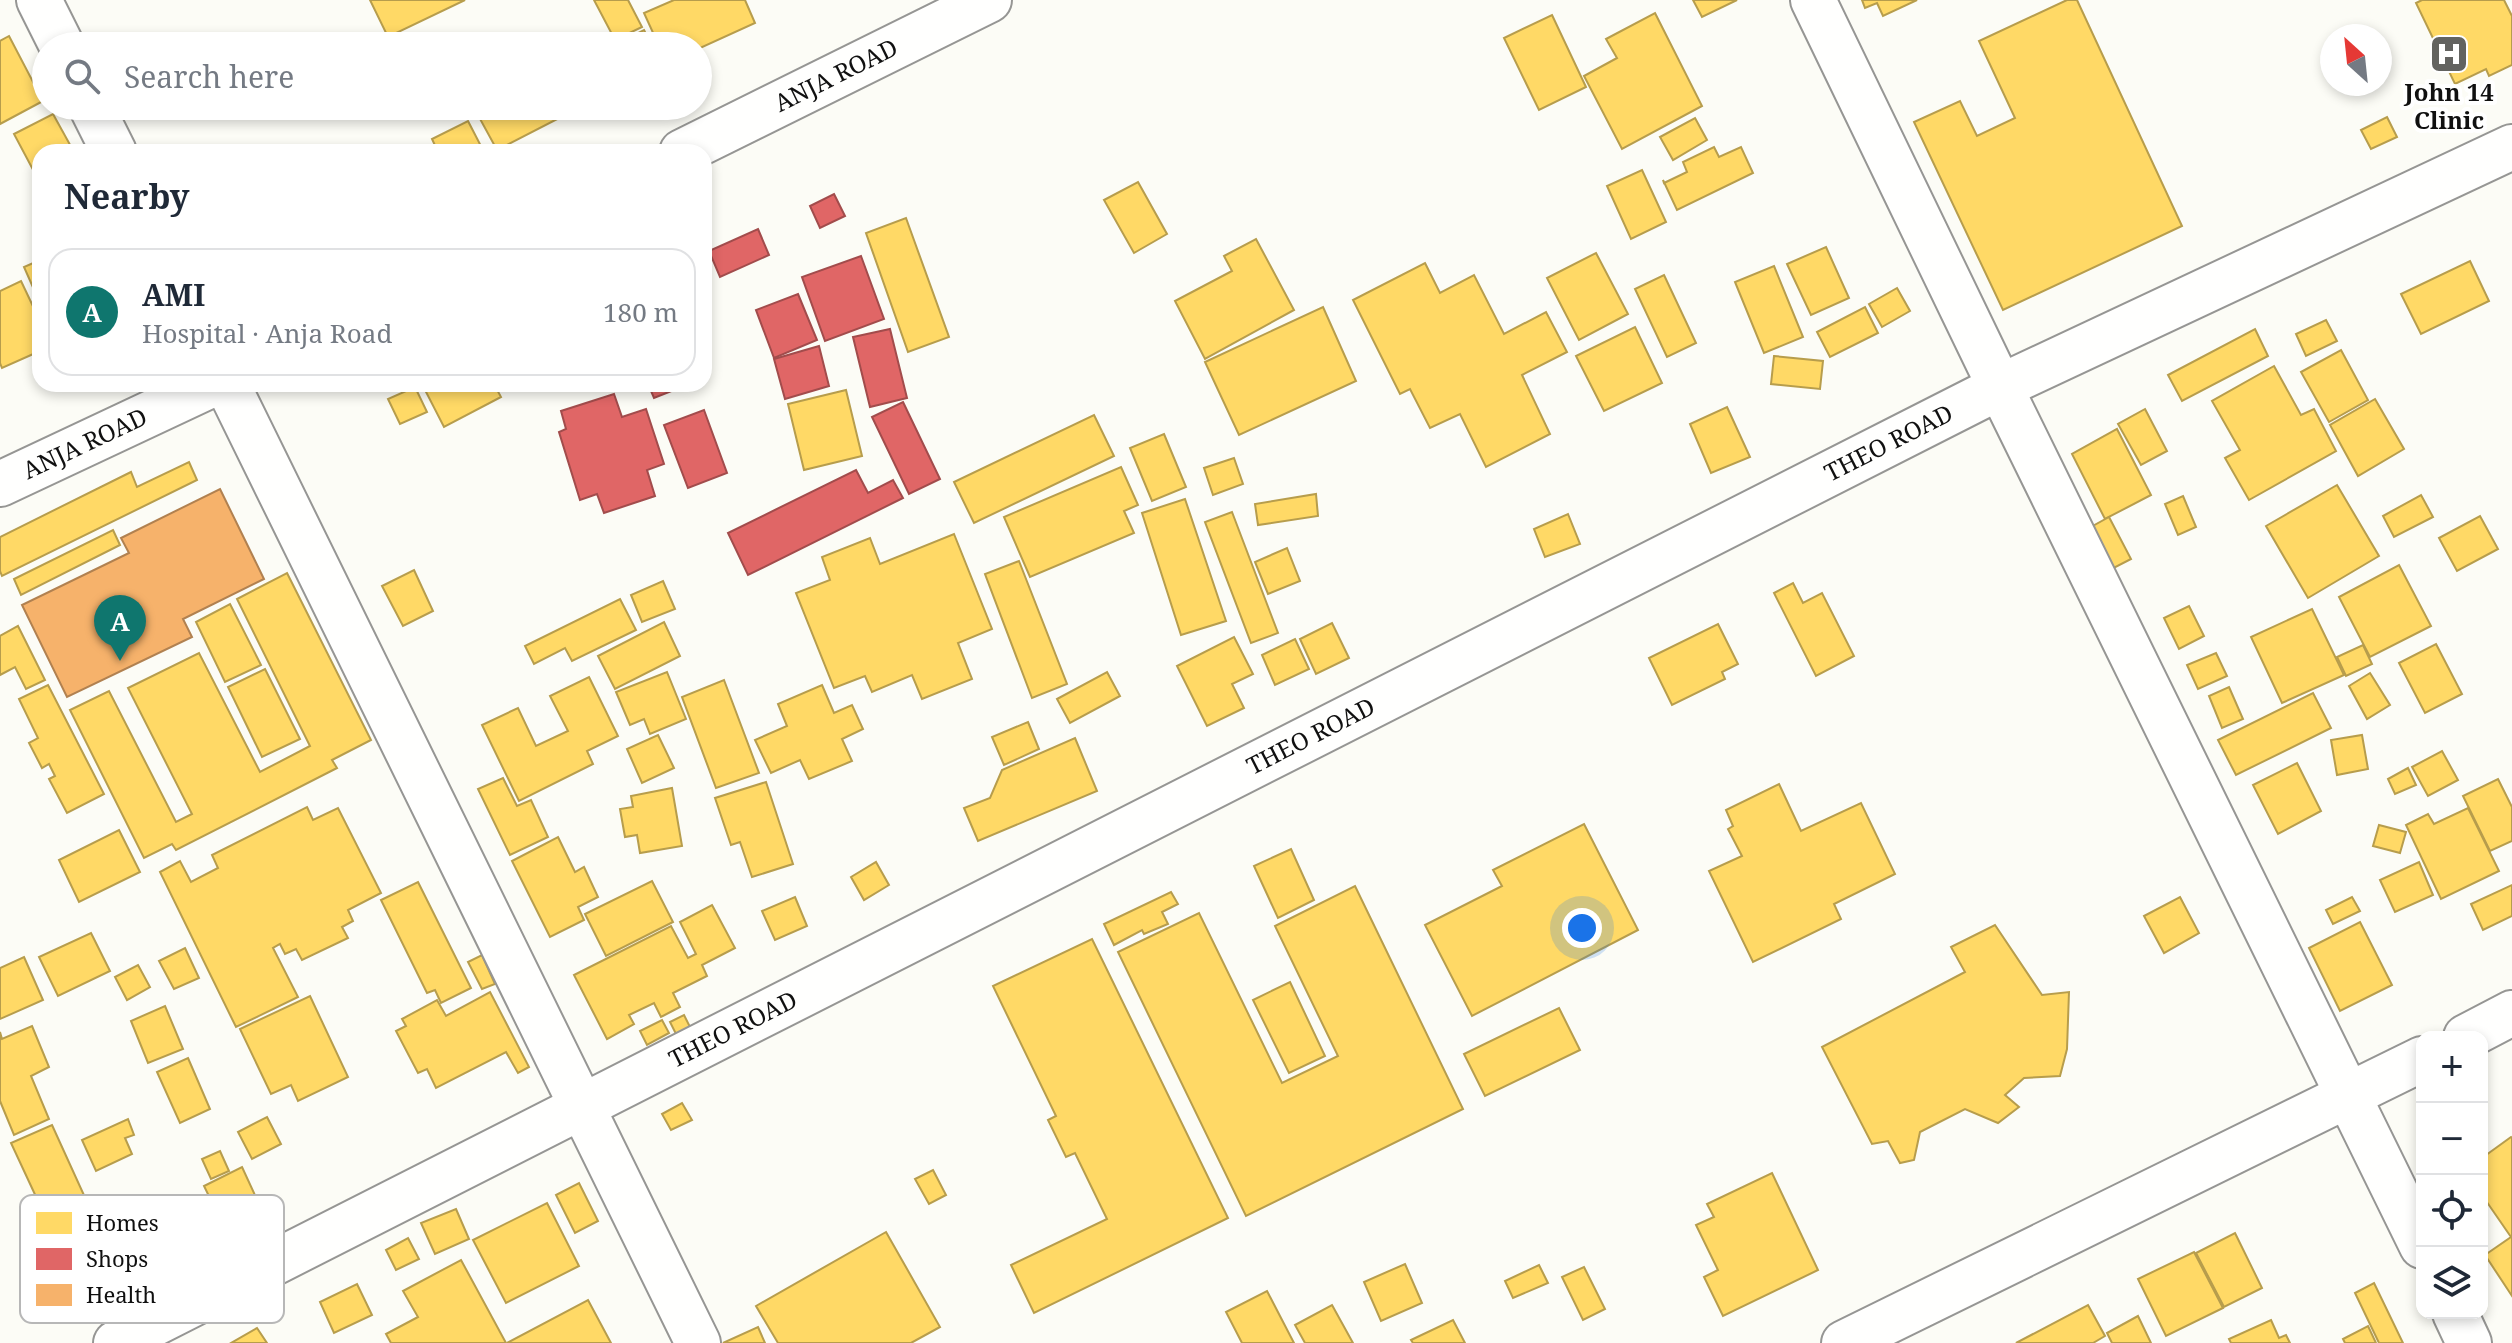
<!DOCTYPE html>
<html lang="en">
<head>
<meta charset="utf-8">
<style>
  :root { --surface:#fff; --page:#f6f6f7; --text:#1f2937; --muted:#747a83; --line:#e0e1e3; --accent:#0f766e }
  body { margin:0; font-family:"Noto Serif",serif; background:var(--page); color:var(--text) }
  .controls { position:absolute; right:24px; bottom:24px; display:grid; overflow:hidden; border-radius:16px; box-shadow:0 4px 12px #0003 }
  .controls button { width:72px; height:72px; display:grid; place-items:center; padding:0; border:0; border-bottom:2px solid var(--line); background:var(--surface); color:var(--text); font:40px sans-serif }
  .compass { position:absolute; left:2320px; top:24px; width:72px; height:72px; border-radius:50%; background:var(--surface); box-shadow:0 4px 12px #0003; rotate:333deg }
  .you { position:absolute; left:1582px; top:928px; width:28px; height:28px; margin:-20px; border:6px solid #fff; border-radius:50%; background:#1a73e8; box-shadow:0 0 0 12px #1a73e833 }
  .badge { display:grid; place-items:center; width:52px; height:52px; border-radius:50%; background:var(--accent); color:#fff; font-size:26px; font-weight:700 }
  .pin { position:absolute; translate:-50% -66px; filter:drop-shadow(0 2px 4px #0008) }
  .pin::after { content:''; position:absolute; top:42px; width:28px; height:24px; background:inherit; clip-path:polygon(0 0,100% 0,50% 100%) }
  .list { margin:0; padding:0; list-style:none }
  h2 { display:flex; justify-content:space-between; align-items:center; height:104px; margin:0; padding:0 32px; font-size:34px }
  h2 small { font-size:26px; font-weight:400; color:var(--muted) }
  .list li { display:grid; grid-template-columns:52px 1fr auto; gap:24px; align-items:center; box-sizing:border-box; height:128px; margin:0 16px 16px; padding:0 16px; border:2px solid var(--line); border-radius:24px }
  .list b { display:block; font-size:30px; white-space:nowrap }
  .list p { margin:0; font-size:26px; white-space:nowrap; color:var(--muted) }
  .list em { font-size:26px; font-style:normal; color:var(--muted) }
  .icon { flex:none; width:44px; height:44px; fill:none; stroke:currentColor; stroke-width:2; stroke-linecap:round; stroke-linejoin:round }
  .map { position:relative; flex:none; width:2512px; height:1343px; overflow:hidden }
  .search { position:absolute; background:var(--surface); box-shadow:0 4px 12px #0003; left:32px; top:32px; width:680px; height:88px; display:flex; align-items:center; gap:20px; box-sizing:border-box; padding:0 28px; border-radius:44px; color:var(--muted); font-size:30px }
  .panel { position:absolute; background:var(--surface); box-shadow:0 4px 12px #0003; left:32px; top:144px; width:680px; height:248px; border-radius:24px }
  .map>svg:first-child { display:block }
  .homes { fill:#ffd966; stroke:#b79d4c; stroke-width:2 }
  .shops { fill:#e06666; stroke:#a24c4c; stroke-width:2 }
  .health { fill:#f6b26b; stroke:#b18150; stroke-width:2 }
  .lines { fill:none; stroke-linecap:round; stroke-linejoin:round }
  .minor-casing { stroke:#969694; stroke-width:48 }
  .minor { stroke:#fffffe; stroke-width:44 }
  .labels { text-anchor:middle; stroke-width:8; stroke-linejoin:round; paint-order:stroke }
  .street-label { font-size:24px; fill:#101010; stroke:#fff }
  .poi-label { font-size:24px; font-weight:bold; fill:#101010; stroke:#fff }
  .key { fill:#fff; stroke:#b7b7b7; stroke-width:2 }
  .key-label { font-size:22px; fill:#101010 }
</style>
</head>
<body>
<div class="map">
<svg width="2512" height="1343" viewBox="0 0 2512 1343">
  <rect width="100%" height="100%" fill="#fcfcf6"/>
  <g class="homes">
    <path d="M370 0H465L388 37Z"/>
    <path d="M594 0H628L642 27 615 40Z"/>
    <path d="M674 0H745L755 23 698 49V46H659L644 13Z"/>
    <path d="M1693 0H1737L1702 17Z"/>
    <path d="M1862 0H1917L1883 16 1877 3 1865 8Z"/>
    <path d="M2067 0H2077L2182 226 2003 310 1914 122 1960 101 1977 136 2015 118 1979 41Z"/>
    <path d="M2422 0H2504L2512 16V65L2489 76 2486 69 2455 84 2416 3Z"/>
    <path d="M1655 13 1702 106 1622 149 1584 76 1617 58 1606 39Z"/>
    <path d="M1552 15 1586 87 1539 110 1504 38Z"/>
    <path d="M644 30 652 46H623L620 42Z"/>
    <path d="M9 36 43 101 0 124V41Z"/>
    <path d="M473 106H563L567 114 497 150Z"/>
    <path d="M53 114 74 152H40L39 181 14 134Z"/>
    <path d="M2387 117 2397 137 2371 149 2361 130Z"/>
    <path d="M1695 118 1707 140 1673 160 1660 137Z"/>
    <path d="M468 121 484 152H438L432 139Z"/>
    <path d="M1714 147 1719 157 1741 147 1753 173 1677 210 1663 180 1664 183 1687 172 1683 162Z"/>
    <path d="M1642 170 1666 222 1631 239 1607 186Z"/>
    <path d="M1138 182 1167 234 1134 253 1104 200Z"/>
    <path d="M906 218 949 337 908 352 866 233Z"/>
    <path d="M1256 239 1294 310 1205 359 1175 301 1232 271 1224 256Z"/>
    <path d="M1826 247 1849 298 1811 315 1787 264Z"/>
    <path d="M1596 253 1628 314 1579 340 1547 278Z"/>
    <path d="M40 260V301H39L24 267Z"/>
    <path d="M2470 261 2489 301 2421 334 2401 294Z"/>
    <path d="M1425 263 1440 293 1474 275 1504 334 1546 312 1567 352 1522 375 1550 434 1486 467 1460 414 1430 428 1410 389 1400 394 1353 300Z"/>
    <path d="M1774 266 1803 337 1764 353 1735 282Z"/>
    <path d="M1664 275 1696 343 1667 357 1635 289Z"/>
    <path d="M21 281 40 321V351L2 368 0 363V291Z"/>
    <path d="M1897 288 1910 311 1882 327 1869 304Z"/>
    <path d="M1323 307 1356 381 1239 435 1205 362Z"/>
    <path d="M1865 307 1878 333 1830 357 1817 332Z"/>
    <path d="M2326 320 2337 341 2306 356 2296 334Z"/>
    <path d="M1635 327 1662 383 1604 411 1576 356Z"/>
    <path d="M2255 329 2268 356 2182 401 2168 375Z"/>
    <path d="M2341 350 2368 400 2329 422 2301 372Z"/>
    <path d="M1774 356 1823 361 1820 389 1771 384Z"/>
    <path d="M2274 366 2301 415 2314 409 2336 451 2249 500 2225 458 2240 450 2212 401Z"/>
    <path d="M433 384H494L501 397 444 427 424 388Z"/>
    <path d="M415 387 427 412 400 424 388 399Z"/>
    <path d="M846 390 862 456 804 470 788 404Z"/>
    <path d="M2375 399 2404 449 2358 476 2330 425Z"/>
    <path d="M1727 407 1750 457 1711 473 1690 424Z"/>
    <path d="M2145 409 2167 451 2141 465 2118 424Z"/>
    <path d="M1094 415 1114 456 974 523 954 482Z"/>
    <path d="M2117 429 2151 495 2105 519 2072 454Z"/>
    <path d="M1164 434 1186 487 1152 501 1130 448Z"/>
    <path d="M1234 458 1243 484 1213 495 1204 468Z"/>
    <path d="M189 462 197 480 2 576 0 571V537L131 472 137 487Z"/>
    <path d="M1121 467 1138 505 1124 511 1134 533 1030 577 1004 517Z"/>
    <path d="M2337 485 2379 556 2308 598 2266 526Z"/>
    <path d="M1316 494 1318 516 1258 525 1255 504Z"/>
    <path d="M2421 495 2433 517 2394 537 2383 516Z"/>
    <path d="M2183 496 2196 527 2178 535 2165 504Z"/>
    <path d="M1185 499 1226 621 1181 635 1142 513Z"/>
    <path d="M1232 512 1278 633 1251 643 1205 522Z"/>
    <path d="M1568 514 1580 544 1545 557 1534 529Z"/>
    <path d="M2480 516 2498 549 2457 571 2439 538Z"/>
    <path d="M2109 517 2131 559 2104 573 2082 532Z"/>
    <path d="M113 530 120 545 21 595 14 579Z"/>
    <path d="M954 534 992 629 958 643 972 679 922 699 912 675 872 692 865 676 834 688 796 593 830 580 822 557 870 538 880 564Z"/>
    <path d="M1287 548 1300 581 1268 594 1255 562Z"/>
    <path d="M1019 561 1067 684 1032 698 985 574Z"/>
    <path d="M2399 565 2431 626 2370 657 2339 597Z"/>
    <path d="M414 570 433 611 403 626 382 586Z"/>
    <path d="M287 573 371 740 332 760 337 768 176 850 172 844 144 858 70 710 109 691 176 822 192 814 128 688 199 653 260 772 310 746 237 599Z"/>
    <path d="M663 581 675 609 642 622 631 595Z"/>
    <path d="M1793 583 1803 603 1822 593 1854 656 1816 676 1774 593Z"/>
    <path d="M620 599 636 630 572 661 565 648 534 664 525 646Z"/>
    <path d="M230 604 261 665 225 682 196 622Z"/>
    <path d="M2189 606 2204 636 2179 649 2164 618Z"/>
    <path d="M2312 609 2344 675 2282 703 2251 637Z"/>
    <path d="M664 622 680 656 615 689 598 656Z"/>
    <path d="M1332 623 1349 658 1316 674 1300 639Z"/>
    <path d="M1718 624 1738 664 1722 672 1725 679 1672 705 1649 658Z"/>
    <path d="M18 626 45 680 26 689 15 667 0 675V636Z"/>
    <path d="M1234 637 1253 674 1232 684 1244 708 1207 726 1177 666Z"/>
    <path d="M1295 639 1309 669 1275 685 1262 655Z"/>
    <path d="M2436 644 2462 694 2425 713 2399 663Z"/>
    <path d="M2363 645 2372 664 2346 676 2337 657Z"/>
    <path d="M2216 653 2227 676 2198 689 2187 665Z"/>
    <path d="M265 669 300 739 262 757 228 687Z"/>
    <path d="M667 672 686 719 650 734 644 719 630 725 616 692Z"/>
    <path d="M1107 672 1120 696 1070 723 1057 699Z"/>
    <path d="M2370 673 2390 705 2367 719 2349 686Z"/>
    <path d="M589 677 618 736 587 751 593 764 519 801 482 725 518 708 536 746 568 731 550 696Z"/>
    <path d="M724 680 759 773 716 788 682 697Z"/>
    <path d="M48 685 104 794 67 813 49 779 55 776 49 764 42 768 29 743 38 738 19 699Z"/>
    <path d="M822 685 834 713 852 705 863 729 842 739 852 761 809 779 800 760 771 773 755 740 787 726 778 704Z"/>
    <path d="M2229 687 2243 719 2222 728 2209 696Z"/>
    <path d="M2313 693 2331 728 2236 775 2218 740Z"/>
    <path d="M1028 722 1039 749 1004 765 992 737Z"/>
    <path d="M658 735 674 768 642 783 627 749Z"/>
    <path d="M2362 735 2368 769 2337 775 2331 740Z"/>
    <path d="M1075 738 1097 791 978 841 964 808 990 798 1002 770Z"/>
    <path d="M2442 751 2458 780 2428 796 2412 767Z"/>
    <path d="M2297 763 2321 811 2278 834 2253 785Z"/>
    <path d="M2408 768 2416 785 2395 794 2388 779Z"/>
    <path d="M503 778 517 806 531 800 548 837 510 855 478 789Z"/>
    <path d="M2498 779 2512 807V841L2490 851 2463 796Z"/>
    <path d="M766 782 793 864 752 877 740 842 731 845 715 798Z"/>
    <path d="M1779 784 1801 831 1861 803 1895 874 1834 904 1841 919 1753 962 1709 871 1742 856 1728 829 1733 826 1726 810Z"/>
    <path d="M672 788 682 846 640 853 637 835 625 837 620 809 633 807 631 796Z"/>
    <path d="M307 807 313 820 338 808 381 893 348 910 353 921 342 927 348 938 302 960 296 949 285 954 280 944 273 948 298 997 236 1027 160 872 180 861 191 882 218 868 212 855Z"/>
    <path d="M2468 808 2499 871 2441 899 2406 825 2428 814 2434 824Z"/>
    <path d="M1584 824 1638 930 1472 1016 1425 925 1502 886 1493 870Z"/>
    <path d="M2379 825 2406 832 2400 853 2373 846Z"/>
    <path d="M119 830 140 872 79 902 59 860Z"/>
    <path d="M558 837 575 872 584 867 598 897 578 907 584 920 550 937 512 861Z"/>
    <path d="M1291 849 1314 900 1278 918 1254 866Z"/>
    <path d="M876 862 889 885 864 900 851 877Z"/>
    <path d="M2419 862 2433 895 2395 912 2380 880Z"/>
    <path d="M652 881 673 922 606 956 585 914Z"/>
    <path d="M418 882 471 988 441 1003 435 990 427 993 381 900Z"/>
    <path d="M2512 885V916L2483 930 2471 904Z"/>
    <path d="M1355 886 1463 1109 1246 1216 1118 952 1199 913 1282 1083 1338 1056 1275 926Z"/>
    <path d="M1171 892 1178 904 1162 912 1168 924 1144 934 1142 930 1114 945 1104 924Z"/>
    <path d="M795 897 807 926 775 940 762 911Z"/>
    <path d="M2180 897 2199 933 2164 953 2144 916Z"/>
    <path d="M2352 897 2360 911 2333 924 2326 910Z"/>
    <path d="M712 905 735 948 702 965 707 976 673 993 680 1007 661 1017 654 1003 629 1015 634 1024 607 1039 574 975 671 926 688 958 696 954 680 922Z"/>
    <path d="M2360 922 2392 985 2340 1011 2309 948Z"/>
    <path d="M1995 925 2042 995 2069 992 2067 1049 2060 1076 2024 1078 2005 1095 2019 1107 1998 1123 1965 1109 1920 1132 1914 1160 1900 1163 1888 1141 1872 1144 1822 1047 1965 972 1951 947Z"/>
    <path d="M91 933 110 971 58 996 39 957Z"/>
    <path d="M1092 939 1228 1218 1034 1313 1011 1265 1107 1219 1075 1153 1066 1157 1048 1120 1056 1116 993 986Z"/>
    <path d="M185 948 199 978 174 989 159 961Z"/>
    <path d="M482 955 495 984 482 989 468 962Z"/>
    <path d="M24 957 43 1000 0 1019V968Z"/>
    <path d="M138 965 150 987 127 1000 115 977Z"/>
    <path d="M1290 982 1325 1056 1289 1073 1253 1000Z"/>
    <path d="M490 992 529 1067 518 1073 506 1052 436 1088 427 1069 418 1073 396 1031 406 1026 402 1019 437 1000 446 1016Z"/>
    <path d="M310 996 348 1077 298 1101 291 1085 271 1094 240 1029Z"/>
    <path d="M165 1006 183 1049 148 1063 131 1021Z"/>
    <path d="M1559 1008 1580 1050 1485 1096 1464 1054Z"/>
    <path d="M684 1015 690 1027 676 1034 670 1022Z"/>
    <path d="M662 1020 669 1033 647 1045 640 1031Z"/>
    <path d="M32 1026 49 1067 31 1076 49 1119 14 1135 0 1101V1032L2 1039Z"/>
    <path d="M188 1058 210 1109 180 1123 157 1072Z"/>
    <path d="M682 1103 692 1120 671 1130 662 1114Z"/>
    <path d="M267 1117 281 1144 252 1159 238 1132Z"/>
    <path d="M128 1119 134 1135 125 1138 132 1154 96 1171 82 1140Z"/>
    <path d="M52 1125 98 1226 63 1242 43 1198 38 1201 11 1143Z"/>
    <path d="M2511 1137 2512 1138V1296L2485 1255 2511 1237 2482 1195V1158Z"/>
    <path d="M220 1151 229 1171 211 1179 202 1159Z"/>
    <path d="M242 1167 259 1204 222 1223 204 1186Z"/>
    <path d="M933 1170 946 1195 929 1204 915 1179Z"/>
    <path d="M1772 1173 1818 1270 1723 1316 1704 1277 1718 1270 1696 1225 1714 1217 1707 1204Z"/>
    <path d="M579 1183 598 1221 575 1233 556 1195Z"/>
    <path d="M547 1203 579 1266 506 1303 473 1240Z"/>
    <path d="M456 1209 469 1239 435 1254 421 1223Z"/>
    <path d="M886 1232 940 1327 911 1343H778L756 1306Z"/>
    <path d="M2235 1233 2262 1288 2224 1307 2196 1253Z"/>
    <path d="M408 1238 419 1259 396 1270 386 1250Z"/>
    <path d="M2194 1252 2223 1308 2166 1336 2138 1279Z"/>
    <path d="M461 1260 506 1343H391L386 1334 418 1317 403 1291Z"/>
    <path d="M1405 1264 1422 1303 1381 1321 1364 1282Z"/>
    <path d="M1539 1265 1548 1283 1513 1298 1505 1281Z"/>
    <path d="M1584 1267 1605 1309 1583 1320 1562 1277Z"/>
    <path d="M2374 1283 2403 1343H2379L2355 1293Z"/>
    <path d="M357 1284 372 1315 334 1333 320 1302Z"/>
    <path d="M1267 1291 1294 1343H1242L1226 1312Z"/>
    <path d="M588 1300 611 1343H507Z"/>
    <path d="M1332 1305 1353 1343H1305L1295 1325Z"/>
    <path d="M2088 1305 2105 1336 2093 1343H2016Z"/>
    <path d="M2138 1316 2151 1343H2112L2107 1333Z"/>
    <path d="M1453 1320 1465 1343H1413L1411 1340Z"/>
    <path d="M2271 1320 2279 1338 2286 1335 2290 1343H2231L2229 1339Z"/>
    <path d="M2368 1326 2376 1343H2345L2343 1339Z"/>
    <path d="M758 1327 765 1343H723Z"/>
    <path d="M257 1328 267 1343H231Z"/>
  </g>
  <g class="shops">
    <path d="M834 194 845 216 820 228 810 206Z"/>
    <path d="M758 229 769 255 720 277 709 251Z"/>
    <path d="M861 256 884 319 825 341 802 277Z"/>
    <path d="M798 294 817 340 774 358 756 310Z"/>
    <path d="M890 329 907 398 870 407 853 337Z"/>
    <path d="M819 346 829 386 785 399 774 359Z"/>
    <path d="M648 384H689L654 398Z"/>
    <path d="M614 394 622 417 646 409 664 464 647 470 655 496 604 513 597 494 580 500 559 432 566 429 561 411Z"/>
    <path d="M903 402 940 479 909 494 872 417Z"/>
    <path d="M704 410 727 473 688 488 664 425Z"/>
    <path d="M856 470 868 493 893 480 903 498 748 575 728 533Z"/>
  </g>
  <path class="health" d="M220 489 264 579 183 619 192 637 67 697 22 605 129 553 121 538Z"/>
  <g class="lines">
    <defs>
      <g id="minor">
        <path d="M39 0 62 46"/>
        <path d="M1813 0 2000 387 2422 1246"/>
        <path d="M91 106 114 152"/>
        <path id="s1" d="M682 152 989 0"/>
        <path d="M227 384 698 1343"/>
        <path id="s2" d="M0 484 213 384"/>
        <path d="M2466 1037 2512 1013"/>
        <path d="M2455 1313 2469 1343"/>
        <path id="s3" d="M116 1343 2000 387 2512 147"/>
        <path d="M1844 1343 2422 1059"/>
      </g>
    </defs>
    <use href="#minor" class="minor-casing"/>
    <use href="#minor" class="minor"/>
  </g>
  <defs>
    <symbol id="hospital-square" viewBox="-11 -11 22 22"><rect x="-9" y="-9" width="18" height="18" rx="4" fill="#636360" stroke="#fff"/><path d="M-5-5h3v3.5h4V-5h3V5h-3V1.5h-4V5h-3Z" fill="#fff"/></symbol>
  </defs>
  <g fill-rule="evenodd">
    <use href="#hospital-square" x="2427" y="32" width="44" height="44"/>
  </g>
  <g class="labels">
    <g class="street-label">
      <text dy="8" stroke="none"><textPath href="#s1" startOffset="172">ANJA ROAD</textPath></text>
      <text dy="8" stroke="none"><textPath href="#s2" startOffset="94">ANJA ROAD</textPath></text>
      <text dy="8" stroke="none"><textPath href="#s3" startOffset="1988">THEO ROAD</textPath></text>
      <text dy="8" stroke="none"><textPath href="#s3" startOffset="1340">THEO ROAD</textPath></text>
      <text dy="8" stroke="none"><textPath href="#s3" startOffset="692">THEO ROAD</textPath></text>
    </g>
    <g class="poi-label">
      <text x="2449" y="101">John 14<tspan x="2449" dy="28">Clinic</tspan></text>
    </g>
  </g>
  <rect x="20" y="1195" width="264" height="128" rx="12" class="key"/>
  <rect x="36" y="1212" width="36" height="22" fill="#ffd966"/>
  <rect x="36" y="1248" width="36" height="22" fill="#e06666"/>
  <rect x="36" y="1284" width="36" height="22" fill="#f6b26b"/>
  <g class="key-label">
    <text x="86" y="1231">Homes</text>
    <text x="86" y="1267">Shops</text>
    <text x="86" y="1303">Health</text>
  </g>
</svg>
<div class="controls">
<button>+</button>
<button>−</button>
<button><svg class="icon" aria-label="locate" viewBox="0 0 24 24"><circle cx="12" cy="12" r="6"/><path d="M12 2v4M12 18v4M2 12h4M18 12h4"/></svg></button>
<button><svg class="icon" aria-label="layers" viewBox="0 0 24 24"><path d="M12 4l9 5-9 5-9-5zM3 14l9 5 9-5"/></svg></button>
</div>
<svg class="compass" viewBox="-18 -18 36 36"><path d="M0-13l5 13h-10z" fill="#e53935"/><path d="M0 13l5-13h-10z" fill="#747a83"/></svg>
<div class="you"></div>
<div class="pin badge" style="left:120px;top:661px">A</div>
<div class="search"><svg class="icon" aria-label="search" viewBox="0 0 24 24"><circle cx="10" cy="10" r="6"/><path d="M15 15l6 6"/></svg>Search here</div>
<section class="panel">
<h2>Nearby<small></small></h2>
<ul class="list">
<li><span class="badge">A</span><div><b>AMI</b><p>Hospital · Anja Road</p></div><em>180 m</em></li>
</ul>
</section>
</div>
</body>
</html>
